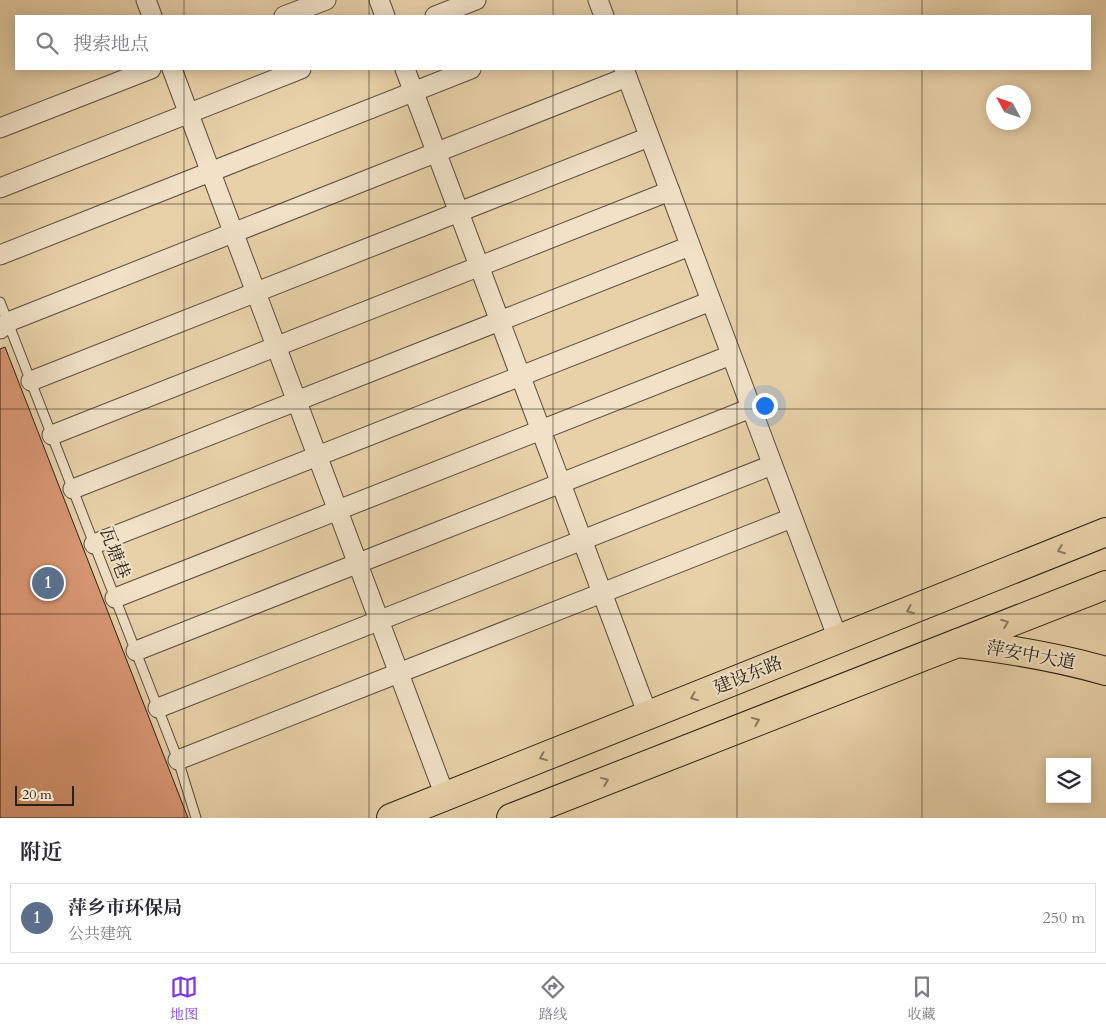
<!DOCTYPE html>
<html lang="zh">
<head>
<meta charset="utf-8">
<style>
  :root { --surface:#fff; --page:#f7f7f7; --text:#2b2b33; --muted:#7c7c81; --line:#e1e1e2; --accent:#7c3aed }
  body { margin:0; font-family:Cardo,"Noto Serif SC",serif; background:var(--page); color:var(--text) }
  .controls { position:absolute; right:15px; bottom:15px; display:grid; overflow:hidden; border-radius:0px; box-shadow:0 2px 12px #0003 }
  .controls button { width:45px; height:45px; display:grid; place-items:center; padding:0; border:0; border-bottom:1px solid var(--line); background:var(--surface); color:var(--text); font:25px sans-serif }
  .compass { position:absolute; left:986px; top:85px; width:45px; height:45px; border-radius:50%; background:var(--surface); box-shadow:0 2px 12px #0003; rotate:310deg }
  .scale { position:absolute; left:15px; bottom:12px; width:59px; box-sizing:border-box; padding-left:5px; border:2px solid #292117; border-top:0; font-size:14px; line-height:18px; white-space:nowrap; color:#292117; -webkit-text-stroke:4px #f0e1c7; paint-order:stroke }
  .you { position:absolute; left:764px; top:405px; width:18px; height:18px; margin:-12px; border:4px solid #fff; border-radius:50%; background:#1a73e8; box-shadow:0 0 0 8px #1a73e833 }
  .badge { display:grid; place-items:center; width:32px; height:32px; border-radius:50%; background:var(--accent); color:#fff; font-size:16px; font-weight:700 }
  .pin { position:absolute; translate:-50% -50%; border:2px solid #fff; box-shadow:0 1px 5px #0006 }
  .list { margin:0; padding:0; list-style:none }
  h2 { display:flex; justify-content:space-between; align-items:center; height:65px; margin:0; padding:0 20px; font-size:21px }
  h2 small { font-size:16px; font-weight:400; color:var(--muted) }
  .list li { display:grid; grid-template-columns:32px 1fr auto; gap:15px; align-items:center; box-sizing:border-box; height:70px; margin:0 10px 10px; padding:0 10px; border:1px solid var(--line); border-radius:0px }
  .list b { display:block; font-size:19px; white-space:nowrap }
  .list p { margin:0; font-size:16px; white-space:nowrap; color:var(--muted) }
  .list em { font-size:16px; font-style:normal; color:var(--muted) }
  .icon { flex:none; width:28px; height:28px; fill:none; stroke:currentColor; stroke-width:2; stroke-linecap:round; stroke-linejoin:round }
  .map { position:relative; flex:none; width:1106px; height:818px; overflow:hidden }
  .search { position:absolute; background:var(--surface); box-shadow:0 2px 12px #0003; left:15px; right:15px; top:15px; height:55px; display:flex; align-items:center; gap:12px; box-sizing:border-box; padding:0 18px; border-radius:0px; color:var(--muted); font-size:19px }
  .sheet { height:145px; background:var(--surface) }
  nav { display:flex; justify-content:space-around; align-items:center; box-sizing:border-box; height:70px; border-top:1px solid var(--line); background:var(--surface); font-size:14px; color:var(--muted) }
  nav a { display:grid; justify-items:center; gap:2px }
  nav .on { color:var(--accent) }
  .map>svg:first-child { display:block }
  .building { fill:#d99774; stroke:#292117 }
  .lines { fill:none; stroke-linecap:round; stroke-linejoin:round }
  .service-casing { stroke:#594d3c; stroke-width:11 }
  .minor-casing { stroke:#594d3c; stroke-width:21 }
  .primary-casing { stroke:#292117; stroke-width:30 }
  .service { stroke:#f0e1c7; stroke-width:9 }
  .minor { stroke:#f0e1c7; stroke-width:19 }
  .primary { stroke:#e8d1a9; stroke-width:28 }
  .oneway { stroke:#887960 }
  .grid { fill:none; stroke:#292117; stroke-width:1; stroke-opacity:0.55 }
  .labels { text-anchor:middle; stroke-width:4; stroke-linejoin:round; paint-order:stroke }
  .street-label { font-size:18px; fill:#292117; stroke:#f0e1c7 }
</style>
</head>
<body>
<div class="map">
<svg width="1106" height="818" viewBox="0 0 1106 818">
  <rect width="100%" height="100%" fill="#e8d1a9"/>
  <filter id="stains"><feTurbulence type="fractalNoise" baseFrequency=".004" numOctaves="4"/><feColorMatrix values="0 0 0 0 .2 0 0 0 0 .09 0 0 0 0 .02 0 0 0 .5 -.17"/></filter>
  <radialGradient id="worn" r=".72"><stop offset=".6" stop-color="#630" stop-opacity="0"/><stop offset="1" stop-color="#630" stop-opacity=".3"/></radialGradient>
  <path class="building" d="M5 347 188 818H0V349Z"/>
  <g class="lines">
    <defs>
      <path id="service" d="M0 302 178 760 196 818"/>
      <g id="minor">
        <path d="M146 0 152 16"/>
        <path d="M379 0 385 16"/>
        <path d="M598 0 604 16"/>
        <path d="M284 16 326 0"/>
        <path d="M435 16 476 0"/>
        <path d="M172 69 445 796"/>
        <path d="M405 69 648 715"/>
        <path d="M624 69 838 639"/>
        <path d="M0 128 151 69"/>
        <path d="M0 188 301 69"/>
        <path d="M0 255 471 69"/>
        <path d="M0 329 8 322 627 77"/>
        <path d="M31 381 649 137"/>
        <path d="M52 435 670 191"/>
        <path d="M73 489 690 246"/>
        <path d="M94 544 711 301"/>
        <path d="M115 598 731 355"/>
        <path d="M136 651 751 408"/>
        <path d="M158 708 772 465"/>
        <path d="M178 760 792 518"/>
      </g>
      <g id="primary">
        <path d="M958 643C1009 649 1057 657 1106 671"/>
        <path d="M391 818 1106 532"/>
        <path d="M511 818 1106 585"/>
      </g>
    </defs>
    <use href="#service" class="service-casing"/>
    <use href="#minor" class="minor-casing"/>
    <use href="#primary" class="primary-casing"/>
    <use href="#service" class="service"/>
    <use href="#minor" class="minor"/>
    <use href="#primary" class="primary"/>
  </g>
  <defs><path id="oneway-chevron" d="M-2-3.5L2.5 0L-2 3.5" fill="none" stroke-width="1.6" stroke-linecap="round" stroke-linejoin="round" transform="scale(1.25)"/></defs>
  <g class="oneway">
    <use href="#oneway-chevron" transform="translate(1061 550) rotate(159)"/>
    <use href="#oneway-chevron" transform="translate(910 610) rotate(158)"/>
    <use href="#oneway-chevron" transform="translate(1005 623) rotate(-21)"/>
    <use href="#oneway-chevron" transform="translate(694 697) rotate(158)"/>
    <use href="#oneway-chevron" transform="translate(756 721) rotate(-22)"/>
    <use href="#oneway-chevron" transform="translate(543 757) rotate(158)"/>
    <use href="#oneway-chevron" transform="translate(605 781) rotate(-22)"/>
  </g>
  <path class="grid" d="M184 0V16M369 0V16M553 0V16M737 0V16M922 0V16M184 69V818M369 69V818M553 69V818M737 69V818M922 69V818M0 204H1106M0 409H1106M0 614H1106"/>
  <g class="labels">
    <g class="street-label">
      <text transform="translate(115 553) rotate(69)" y="6">瓦塘巷</text>
      <text transform="translate(1031 655) rotate(10)" y="6">萍安中大道</text>
      <text transform="translate(748 675) rotate(-22)" y="6">建设东路</text>
    </g>
  </g>
  <rect width="100%" height="100%" filter="url(#stains)"/>
  <rect width="100%" height="100%" fill="url(#worn)"/>
</svg>
<div class="controls">
<button><svg class="icon" aria-label="layers" viewBox="0 0 24 24"><path d="M12 4l9 5-9 5-9-5zM3 14l9 5 9-5"/></svg></button>
</div>
<svg class="compass" viewBox="-18 -18 36 36"><path d="M0-13l5 13h-10z" fill="#e53935"/><path d="M0 13l5-13h-10z" fill="#7c7c81"/></svg>
<div class="scale">20 m</div>
<div class="you"></div>
<div class="pin badge" style="left:48px;top:583px;background:#5c6f8a">1</div>
<div class="search"><svg class="icon" aria-label="search" viewBox="0 0 24 24"><circle cx="10" cy="10" r="6"/><path d="M15 15l6 6"/></svg>搜索地点</div>
</div>
<section class="sheet">
<h2>附近<small></small></h2>
<ul class="list">
<li><span class="badge" style="background:#5c6f8a">1</span><div><b>萍乡市环保局</b><p>公共建筑</p></div><em>250 m</em></li>
</ul>
</section>
<nav>
<a class="on"><svg class="icon" aria-label="map" viewBox="0 0 24 24"><path d="M3 6l6-2 6 2 6-2v14l-6 2-6-2-6 2zM9 4v14M15 6v14"/></svg>地图</a>
<a><svg class="icon" aria-label="directions" viewBox="0 0 24 24"><path d="M12 3l9 9-9 9-9-9zM9 14v-3h6M13 9l2 2-2 2"/></svg>路线</a>
<a><svg class="icon" aria-label="saved" viewBox="0 0 24 24"><path d="M7 4h10v16l-5-4-5 4z"/></svg>收藏</a>
</nav>
</body>
</html>
